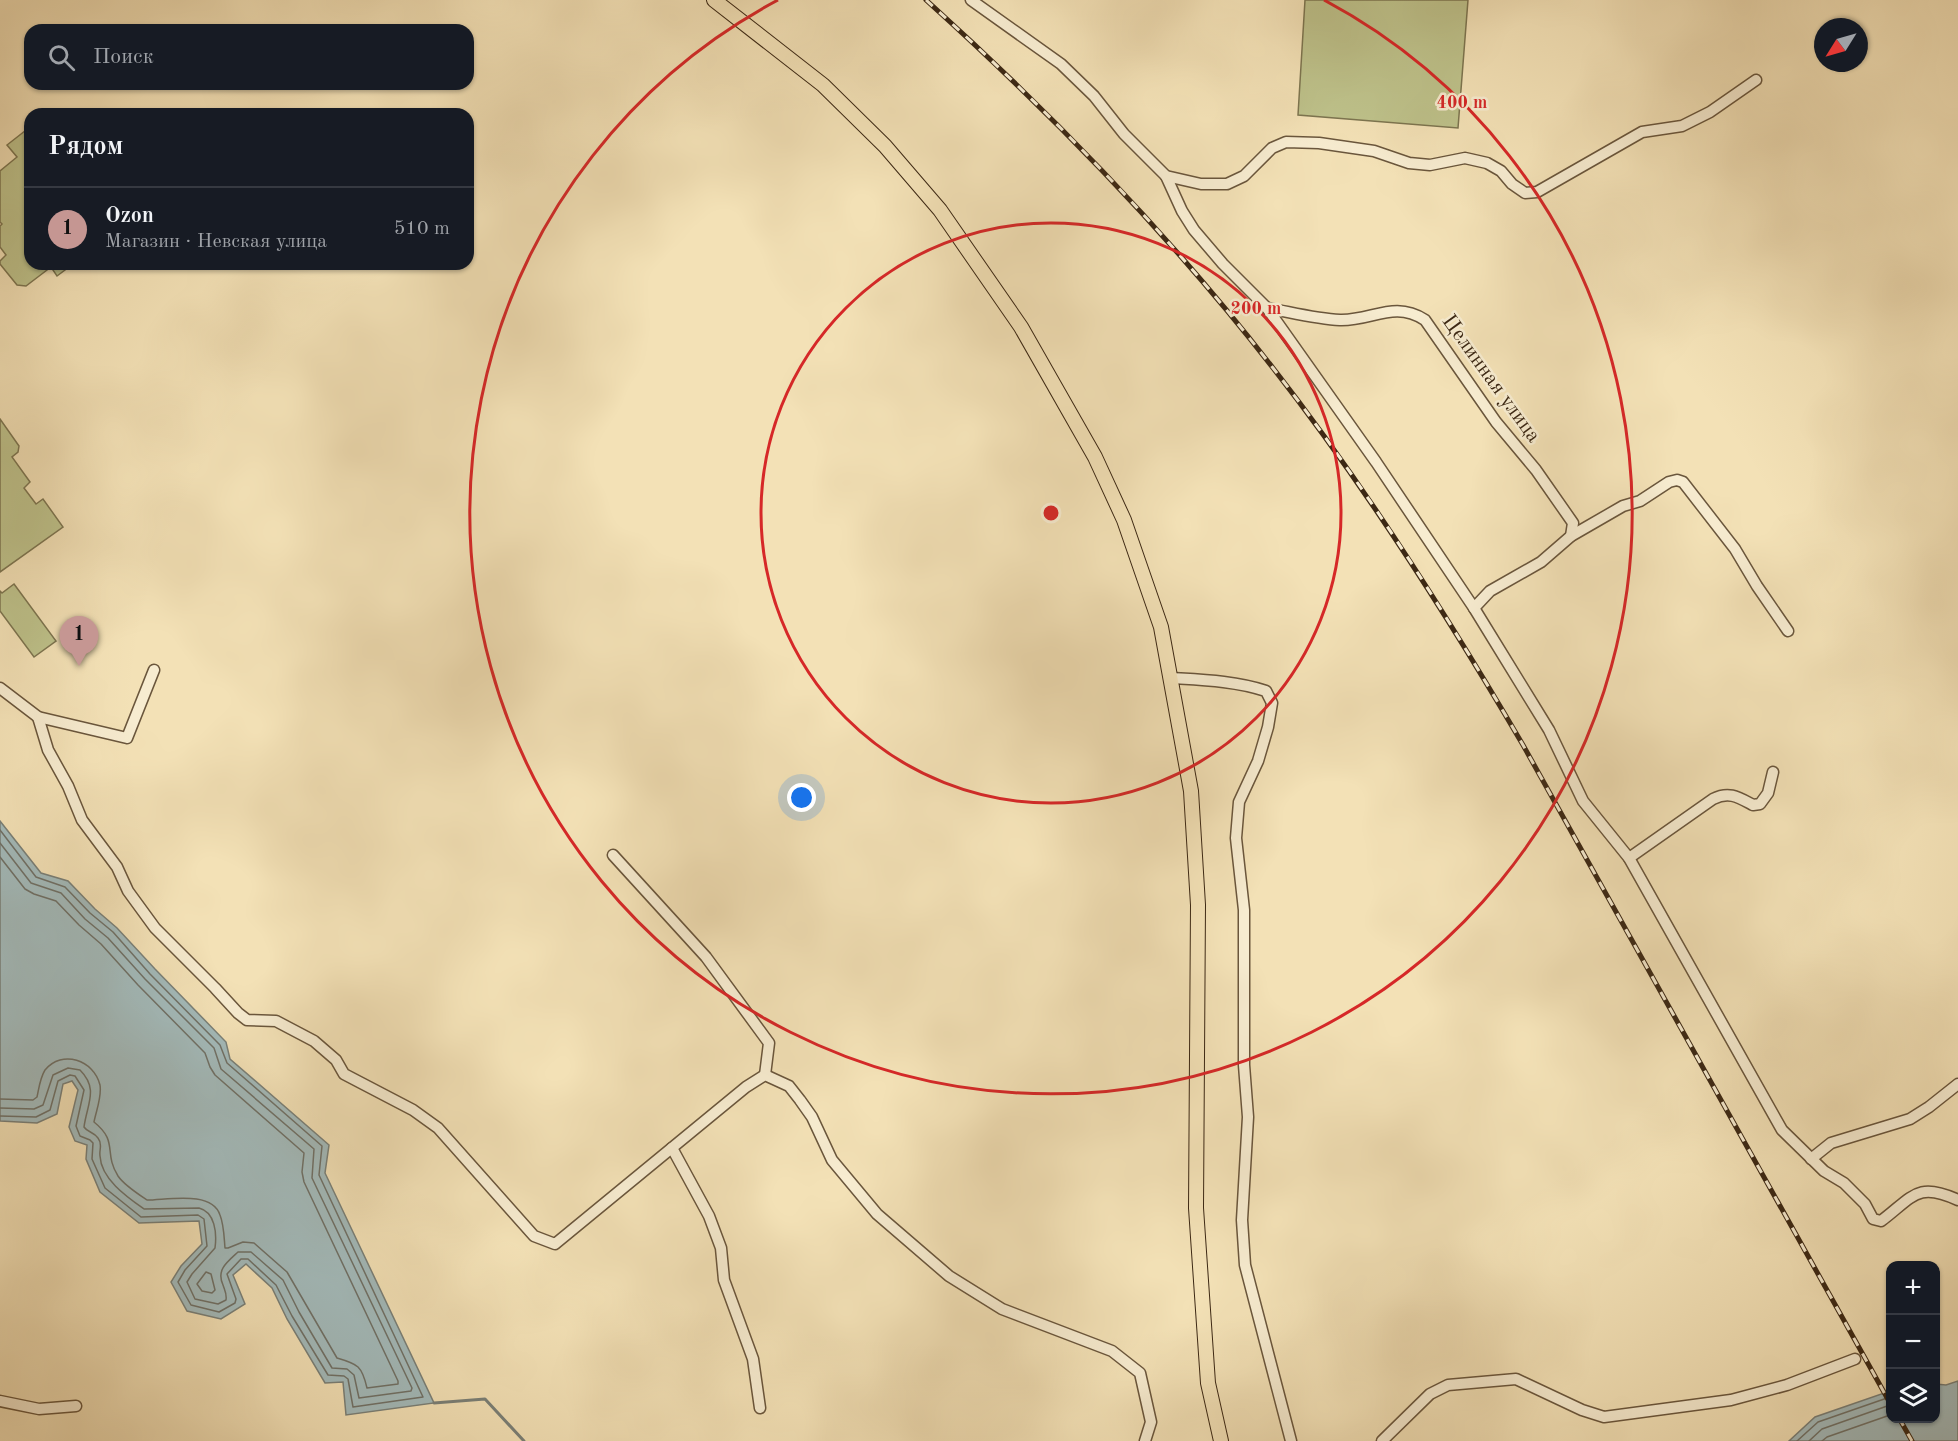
<!DOCTYPE html>
<html lang="ru">
<head>
<meta charset="utf-8">
<style>
  :root { --surface:#171b24; --page:#20242c; --text:#f1f3f6; --muted:#9ea1a6; --line:#363941; --accent:#c59692 }
  body { margin:0; font-family:"Old Standard TT",serif; background:var(--page); color:var(--text) }
  .controls { position:absolute; right:18px; bottom:18px; display:grid; overflow:hidden; border-radius:12px; box-shadow:0 2px 4px #0004 }
  .controls button { width:54px; height:54px; display:grid; place-items:center; padding:0; border:0; border-bottom:2px solid var(--line); background:var(--surface); color:var(--text); font:30px sans-serif }
  .compass { position:absolute; left:1814px; top:18px; width:54px; height:54px; border-radius:50%; background:var(--surface); box-shadow:0 2px 4px #0004; rotate:233deg }
  .you { position:absolute; left:802px; top:798px; width:21px; height:21px; margin:-15px; border:4px solid #fff; border-radius:50%; background:#1a73e8; box-shadow:0 0 0 9px #1a73e833 }
  .badge { display:grid; place-items:center; width:39px; height:39px; border-radius:50%; background:var(--accent); color:#111; font-size:20px; font-weight:700 }
  .pin { position:absolute; translate:-50% -50px; filter:drop-shadow(0 2px 3px #0008) }
  .pin::after { content:''; position:absolute; top:32px; width:21px; height:18px; background:inherit; clip-path:polygon(0 0,100% 0,50% 100%) }
  .list { margin:0; padding:0; list-style:none }
  h2 { display:flex; justify-content:space-between; align-items:center; height:78px; margin:0; padding:0 24px; font-size:26px }
  h2 small { font-size:20px; font-weight:400; color:var(--muted) }
  .list li { display:grid; grid-template-columns:39px 1fr auto; gap:18px; align-items:center; box-sizing:border-box; height:84px; padding:0 24px; border-top:2px solid var(--line) }
  .list b { display:block; font-size:22px; white-space:nowrap }
  .list p { margin:0; font-size:20px; white-space:nowrap; color:var(--muted) }
  .list em { font-size:20px; font-style:normal; color:var(--muted) }
  .icon { flex:none; width:33px; height:33px; fill:none; stroke:currentColor; stroke-width:2; stroke-linecap:round; stroke-linejoin:round }
  .map { position:relative; flex:none; width:1958px; height:1441px; overflow:hidden }
  .search { position:absolute; background:var(--surface); box-shadow:0 2px 4px #0004; left:24px; top:24px; width:450px; height:66px; display:flex; align-items:center; gap:15px; box-sizing:border-box; padding:0 21px; border-radius:18px; color:var(--muted); font-size:22px }
  .panel { position:absolute; background:var(--surface); box-shadow:0 2px 4px #0004; left:24px; top:108px; width:450px; height:162px; border-radius:18px }
  .map>svg:first-child { display:block }
  .green { fill:#bec28b; stroke:#7d7550; stroke-width:1.5 }
  .water { fill:#a3baba; stroke:#7a8078; stroke-width:1.5 }
  .lines { fill:none; stroke-linecap:round; stroke-linejoin:round }
  .shore { stroke:#707167; stroke-width:1.5 }
  .stream { stroke:#7a8078; stroke-width:3 }
  .minor-casing { stroke:#6a563c; stroke-width:13 }
  .major-casing { stroke:#3c2814; stroke-width:16 }
  .minor { stroke:#f7ecd0; stroke-width:10 }
  .major { stroke:#f3e1b6; stroke-width:14 }
  .rail-casing { stroke:#3c2814; stroke-width:5 }
  .rail { stroke:#f7ecd0; stroke-width:3; stroke-dasharray:9; stroke-linecap:butt }
  .ring { fill:none; stroke:#d62828; stroke-width:3 }
  .labels { text-anchor:middle; stroke-width:5; stroke-linejoin:round; paint-order:stroke }
  .street-label { font-size:21px; fill:#3c2814; stroke:#f7ecd0 }
  .centre { fill:#d62828; stroke:#f7ecd0; stroke-width:3 }
  .ring-label { font-size:18px; text-anchor:middle; font-weight:bold; fill:#d62828; stroke:#f7ecd0; stroke-width:5; stroke-linejoin:round; paint-order:stroke }
</style>
</head>
<body>
<div class="map">
<svg width="1958" height="1441" viewBox="0 0 1958 1441">
  <rect width="100%" height="100%" fill="#f3e1b6"/>
  <filter id="stains"><feTurbulence type="fractalNoise" baseFrequency=".00333" numOctaves="4"/><feColorMatrix values="0 0 0 0 .2 0 0 0 0 .09 0 0 0 0 .02 0 0 0 .5 -.17"/></filter>
  <radialGradient id="worn" r=".72"><stop offset=".6" stop-color="#630" stop-opacity="0"/><stop offset="1" stop-color="#630" stop-opacity=".3"/></radialGradient>
  <g class="green">
    <path d="M1305 0H1468L1458 128 1298 115Z"/>
    <path d="M30 127V264H73L57 276 51 267 26 286 17 285 0 264V261L6 255 0 247V226L2 224 0 222V171L17 157 7 145Z"/>
    <path d="M0 419 19 446 18 452 12 457 30 482 24 488 36 504 43 499 63 527 0 572Z"/>
    <path d="M14 584 56 641 34 657 0 611V591L2 593Z"/>
  </g>
  <g class="water">
    <path d="M0 821 41 873 68 881 95 909 117 928 155 969 226 1042 230 1059 329 1145 325 1173 434 1403 346 1415 343 1382 325 1383 287 1319 272 1288 246 1264 233 1275 245 1304 221 1319 187 1311 171 1282 181 1266 202 1244 199 1221 139 1223 100 1192 86 1159 87 1145 75 1141 69 1127 78 1090 72 1081 63 1084 57 1114 37 1123 0 1121Z"/>
    <path d="M1958 1381V1441H1789L1815 1417 1890 1391V1418H1936V1384L1946 1385Z"/>
  </g>
  <g class="lines">
    <g class="shore">
      <path d="M0 830 36 877 65 887 90 913 113 932 150 974 220 1045 227 1063 322 1146 319 1175 423 1397 353 1407 348 1379 344 1376 328 1375 292 1316 276 1285 248 1259H241L227 1274 236 1299 235 1303 219 1312 191 1305 178 1282 185 1270 207 1246 204 1219 198 1215 141 1217 105 1188 92 1159 93 1143 90 1140 80 1136 76 1126 84 1090 75 1076 70 1075 58 1081 50 1110 36 1117 0 1116"/>
      <path d="M0 843 31 883 61 893 85 919 108 938 145 979 214 1048 221 1069 314 1149 312 1178 412 1388 411 1391 359 1398 354 1375 347 1369 332 1368 299 1312 283 1280 251 1252H238C227 1262 216 1270 223 1285 225 1291 227 1294 226 1300L218 1304 195 1299 187 1282 192 1274 215 1248C217 1233 215 1212 199 1208L144 1209C127 1197 101 1179 100 1156 99 1149 103 1144 98 1138 94 1132 87 1132 84 1127 87 1104 99 1089 80 1070L68 1068 53 1075 43 1105 34 1109 0 1108"/>
      <path d="M0 857 25 889 34 894 56 901 79 925 101 944 138 985 205 1053 210 1067 215 1075 304 1153 302 1172 304 1182 398 1381V1384L367 1388C362 1366 358 1364 337 1358L287 1272 254 1243 243 1242 228 1248H225C224 1237 224 1225 220 1215 212 1190 167 1200 147 1200 138 1194 124 1185 118 1176 103 1152 119 1142 94 1122 96 1111 102 1097 100 1085 94 1060 62 1049 45 1070 40 1078 39 1088 37 1097L33 1100 0 1099"/>
      <path d="M206 1272 211 1274 215 1290 212 1293 202 1291 197 1284Z"/>
      <path d="M1797 1441 1818 1422 1890 1397"/>
      <path d="M1809 1441 1822 1429 1890 1405"/>
      <path d="M1822 1441 1827 1437 1890 1415"/>
    </g>
    <path class="stream" d="M434 1403 485 1399 524 1441"/>
    <defs>
      <g id="minor">
        <path d="M971 0 1061 64 1094 96 1124 134 1166 176 1201 184H1227L1244 176 1272 148 1286 142 1319 143 1374 151 1409 163 1430 165 1465 158 1487 163 1501 171 1512 184 1525 193 1537 192 1642 132 1682 126 1710 112 1756 80"/>
        <path d="M1166 176 1182 211 1194 230 1223 264 1267 308 1376 462 1474 608 1549 730 1583 801 1629 858 1782 1130 1824 1171 1844 1183 1865 1204 1873 1219 1881 1221C1913 1197 1917 1181 1958 1200"/>
        <path d="M1267 308C1290 312 1316 319 1340 320 1372 321 1394 300 1425 320L1496 422 1536 470 1573 523 1571 536"/>
        <path d="M1474 608 1490 591 1541 562 1571 536 1623 506 1640 501 1669 482 1677 480 1683 482 1735 549 1757 586 1788 631"/>
        <path d="M1171 678C1203 680 1235 681 1266 691L1272 703 1268 727 1258 761 1239 802 1236 838 1244 910V1065L1248 1117 1242 1220 1245 1265 1291 1441"/>
        <path d="M0 688 38 717 127 738 154 670"/>
        <path d="M38 717 48 750 68 786 82 820 117 867 128 891 155 928 215 988 238 1013 247 1020 276 1021 314 1041 336 1060 344 1074 413 1110 438 1128 534 1236 555 1244 746 1087 765 1075 789 1086 800 1100 812 1117 832 1160 877 1214 949 1276 1002 1309 1112 1351 1140 1373 1151 1422 1145 1441"/>
        <path d="M613 855 706 957 769 1043 765 1075"/>
        <path d="M1629 858 1713 799C1729 791 1738 797 1753 805L1760 804 1768 793 1773 772"/>
        <path d="M672 1148 709 1216 721 1248 724 1280 753 1359 760 1408"/>
        <path d="M1811 1159 1831 1143 1910 1119 1929 1107 1958 1084"/>
        <path d="M0 1401 39 1409 76 1406"/>
        <path d="M1382 1441 1430 1394 1448 1385 1516 1379 1582 1410 1604 1417 1731 1400 1787 1385 1855 1359"/>
      </g>
      <path id="major" d="M714 0 823 85 885 146 940 210 1021 327 1095 457 1124 520 1161 627 1191 791 1198 905 1196 1208 1208 1383 1221 1441"/>
    </defs>
    <use href="#minor" class="minor-casing"/>
    <use href="#major" class="major-casing"/>
    <use href="#minor" class="minor"/>
    <use href="#major" class="major"/>
    <defs>
      <g id="rail">
        <path d="M926 0C1051 113 1170 235 1273 368 1366 487 1447 615 1523 745L1890 1403"/>
        <path d="M1899 1418 1912 1441"/>
      </g>
    </defs>
    <use href="#rail" class="rail-casing"/>
    <use href="#rail" class="rail"/>
  </g>
  <g class="ring">
    <circle cx="1051" cy="513" r="290"/>
    <path d="M1324 0A581 581 0 1 1 778 0"/>
  </g>
  <g class="labels">
    <g class="street-label">
      <text transform="translate(1492 378) rotate(54)" y="7">Целинная улица</text>
    </g>
  </g>
  <circle cx="1051" cy="513" r="9" class="centre"/>
  <g class="ring-label">
    <text x="1462" y="108">400 m</text>
    <text x="1256" y="314">200 m</text>
  </g>
  <rect width="100%" height="100%" filter="url(#stains)"/>
  <rect width="100%" height="100%" fill="url(#worn)"/>
</svg>
<div class="controls">
<button>+</button>
<button>−</button>
<button><svg class="icon" aria-label="layers" viewBox="0 0 24 24"><path d="M12 4l9 5-9 5-9-5zM3 14l9 5 9-5"/></svg></button>
</div>
<svg class="compass" viewBox="-18 -18 36 36"><path d="M0-13l5 13h-10z" fill="#e53935"/><path d="M0 13l5-13h-10z" fill="#9ea1a6"/></svg>
<div class="you"></div>
<div class="pin badge" style="left:79px;top:666px">1</div>
<div class="search"><svg class="icon" aria-label="search" viewBox="0 0 24 24"><circle cx="10" cy="10" r="6"/><path d="M15 15l6 6"/></svg>Поиск</div>
<section class="panel">
<h2>Рядом<small></small></h2>
<ul class="list">
<li><span class="badge">1</span><div><b>Ozon</b><p>Магазин · Невская улица</p></div><em>510 m</em></li>
</ul>
</section>
</div>
</body>
</html>
